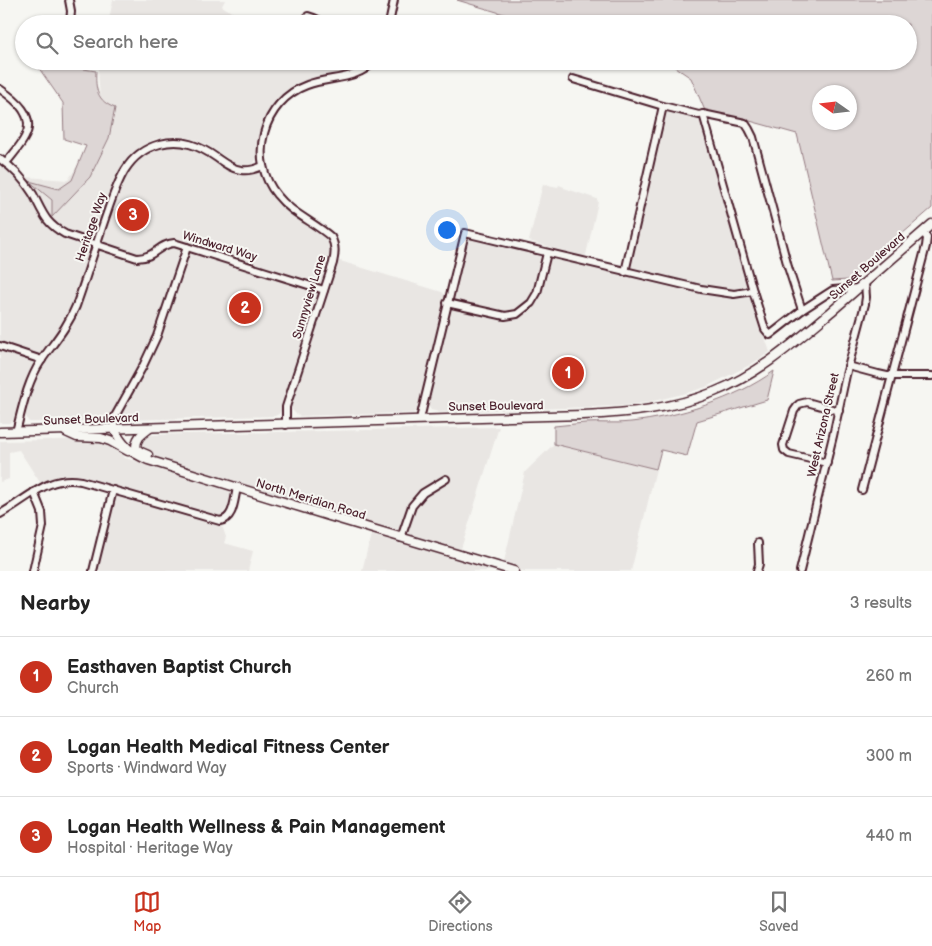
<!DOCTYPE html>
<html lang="en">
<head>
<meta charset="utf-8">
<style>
  :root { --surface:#fff; --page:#f6f6f6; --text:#222; --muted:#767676; --line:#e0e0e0; --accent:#c8321e }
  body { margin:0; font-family:"Balsamiq Sans",sans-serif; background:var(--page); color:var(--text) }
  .compass { position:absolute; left:812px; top:85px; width:45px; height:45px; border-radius:50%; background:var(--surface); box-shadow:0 1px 4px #0004; rotate:284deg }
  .you { position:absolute; left:446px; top:229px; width:18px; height:18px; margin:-12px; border:4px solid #fff; border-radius:50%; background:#1a73e8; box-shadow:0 0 0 8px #1a73e833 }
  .badge { display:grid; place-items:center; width:32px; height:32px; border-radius:50%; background:var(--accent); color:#fff; font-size:16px; font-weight:700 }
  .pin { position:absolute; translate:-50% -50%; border:2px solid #fff; box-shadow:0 1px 5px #0006 }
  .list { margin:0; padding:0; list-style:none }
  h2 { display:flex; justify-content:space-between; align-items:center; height:65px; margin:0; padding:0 20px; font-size:21px }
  h2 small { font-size:16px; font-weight:400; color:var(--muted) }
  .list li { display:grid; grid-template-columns:32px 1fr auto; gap:15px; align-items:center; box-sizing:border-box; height:80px; padding:0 20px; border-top:1px solid var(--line) }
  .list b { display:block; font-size:19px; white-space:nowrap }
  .list p { margin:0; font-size:16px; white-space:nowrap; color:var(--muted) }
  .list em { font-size:16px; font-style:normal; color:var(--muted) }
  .icon { flex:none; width:28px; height:28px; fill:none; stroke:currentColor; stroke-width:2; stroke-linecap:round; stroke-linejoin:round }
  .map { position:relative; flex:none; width:932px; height:571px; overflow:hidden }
  .search { position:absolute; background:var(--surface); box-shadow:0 1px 4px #0004; left:15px; right:15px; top:15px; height:55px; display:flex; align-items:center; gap:12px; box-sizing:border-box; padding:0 18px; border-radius:28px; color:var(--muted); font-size:19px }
  .sheet { height:305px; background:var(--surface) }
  nav { display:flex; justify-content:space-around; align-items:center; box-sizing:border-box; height:70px; border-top:1px solid var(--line); background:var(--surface); font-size:14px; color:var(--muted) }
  nav a { display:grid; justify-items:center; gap:2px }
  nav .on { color:var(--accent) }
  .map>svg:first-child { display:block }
  .built { fill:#e9e6e3 }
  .green { fill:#ddd6d5; stroke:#947a80; fill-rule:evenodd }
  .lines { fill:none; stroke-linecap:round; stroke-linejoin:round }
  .minor-casing { stroke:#4a1f2b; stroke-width:10 }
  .major-casing { stroke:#4a1f2b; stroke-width:11 }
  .minor { stroke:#f6f6f2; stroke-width:6 }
  .major { stroke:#f6f6f2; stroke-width:8 }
  .labels { text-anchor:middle; stroke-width:4; stroke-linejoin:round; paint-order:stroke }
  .street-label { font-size:12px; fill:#4a1f2b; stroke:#f6f6f2 }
</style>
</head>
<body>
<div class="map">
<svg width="932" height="571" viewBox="0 0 932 571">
  <rect width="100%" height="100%" fill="#f6f6f2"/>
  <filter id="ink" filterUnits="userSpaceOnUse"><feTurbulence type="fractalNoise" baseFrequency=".02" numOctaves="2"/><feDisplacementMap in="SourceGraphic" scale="10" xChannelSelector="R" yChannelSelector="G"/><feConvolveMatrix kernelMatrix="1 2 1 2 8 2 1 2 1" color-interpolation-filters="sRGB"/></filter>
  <g filter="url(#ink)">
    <g class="built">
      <path d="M113 0H225L222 6 250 24H108Z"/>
      <path d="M100 61H369L346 75 303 82 282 97 266 120 258 157 255 162 249 166 241 167 207 145 197 140 182 137 172 136 155 139 140 147 124 163 119 171 115 179 96 237 94 239 92 240 66 231 51 221 45 212 35 193 25 177 68 180 102 128 98 70Z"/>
      <path d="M665 110 700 118 701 120 747 279 748 288 734 290 716 288 630 269 651 164Z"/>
      <path d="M172 145H182L200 151 232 173 239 175H249L257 172 262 173 267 185 274 197 283 207 325 237 328 241 331 250V255L322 282 318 284 178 240 169 239 163 241 157 244 151 251 145 254 139 255 134 254 104 242 103 238 127 173 134 163 151 151 161 147Z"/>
      <path d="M0 164 9 171 23 186 40 215 46 224 55 232 64 237 90 246 91 249 73 305 65 322 43 353 39 355 0 342Z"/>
      <path d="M543 184 558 187 559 185 564 187V188L597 199 598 202 586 255 583 257 529 241Z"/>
      <path d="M470 238 541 256 532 296 525 304 515 310 507 312 454 300 453 298 467 241 468 239Z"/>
      <path d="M174 247 178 248 180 250V253L154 332 146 350 109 417 104 421 32 422H29L27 419 25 413 37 375 75 319 97 252 99 251 133 262 141 263 149 261 153 259 164 249Z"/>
      <path d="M190 253H194L317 292 318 293 319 295 281 411 279 414 275 416 122 420 120 419 119 415 149 361 160 337 188 256Z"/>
      <path d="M552 258 715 296 734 297 750 295 770 352 750 365 706 387 687 393 645 403 623 406 439 412 431 410 428 406V402L450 310 454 309 504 321 512 320 520 317 529 311 538 302 541 295 549 261Z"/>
      <path d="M337 261H340L442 292 445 295 419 405V408L415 412 413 413 300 416 296 414 292 410 290 404 292 398Z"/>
      <path d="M0 350 30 360 33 363V368L29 376 14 420 9 423H0Z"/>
      <path d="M499 427 460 552 161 459 142 451 139 442 144 435Z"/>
      <path d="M102 439 125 458 240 491 219 518 111 485 74 475 41 484 19 450 9 452V479L0 482V441Z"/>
      <path d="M554 444 656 469 631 571H524L503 566 525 472Z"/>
      <path d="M116 495 222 526 226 537 224 543 253 551 248 571H97Z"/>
      <path d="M371 535 499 571H362Z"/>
    </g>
    <g class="green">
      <path d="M457 0H932V208L849 280 832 281 797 134 750 121 706 113 691 78 669 63 662 61H908V24H537ZM820 92H850V122H820Z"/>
      <path d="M34 61 96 71C95 89 97 101 115 108L109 138 90 177 52 217V200L29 181 59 189 72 180 86 146 64 139 63 103Z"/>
      <path d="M774 371 767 400 697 421 687 456 661 450 656 469 554 444V426C564 425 575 424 585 423 600 422 616 424 631 422 677 417 736 399 774 371Z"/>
    </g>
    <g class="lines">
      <defs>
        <g id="minor">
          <path d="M69 0 71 11 70 24"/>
          <path d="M308 16 314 18 327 24"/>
          <path d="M389 24 394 0"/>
          <path d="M573 79 663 106 699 115 703 114 745 123 749 129 753 137 788 267 802 310"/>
          <path d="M0 89C16 100 36 116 25 137 20 147 12 155 6 163"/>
          <path d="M703 114 753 291 765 329 770 335 802 310 833 290 859 288"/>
          <path d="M0 159C13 168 25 181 33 194 43 213 45 223 65 234L137 258C155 258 158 244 174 243L324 290"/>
          <path d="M625 272 663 106"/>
          <path d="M447 303 505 316 517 314 531 303 537 293 547 253"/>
          <path d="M0 346 42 360"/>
          <path d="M848 366 878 374 887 376H932"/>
          <path d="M420 419 465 233 701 289 734 294 753 291"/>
          <path d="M286 425V407L333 263C335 254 336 246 331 237 314 222 291 213 277 195 247 159 263 101 307 85 330 76 357 81 374 61"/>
          <path d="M114 429V418L143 366 157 336 187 247"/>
          <path d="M16 432C22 409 27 382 41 361 54 342 67 328 76 306 87 276 96 244 107 213 112 198 117 183 125 170 133 157 145 148 160 144 182 138 200 146 217 158 224 163 232 169 241 170 248 171 256 169 263 166"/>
          <path d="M827 463 789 454 784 450 783 445 794 411 799 404 807 402 839 411"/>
          <path d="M862 490 926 246 927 238 923 232"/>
          <path d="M0 514C28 499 47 475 81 481L220 521C234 519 234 500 237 488"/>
          <path d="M401 538 412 506 423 493 446 479"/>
          <path d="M33 571 43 526 42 512 34 492"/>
          <path d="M93 571 113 490"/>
          <path d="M757 571 759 564 758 543"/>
          <path d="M800 571 833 436 846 375 865 304 866 297 865 283"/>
        </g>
        <g id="major">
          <path d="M114 429C123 446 130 452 148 460L329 516 514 571"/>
          <path d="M0 432 583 415C628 413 672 409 714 392 759 374 795 342 832 311 865 282 899 253 932 224"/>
          <path d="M66 432 77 437 101 438 110 441 128 451"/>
          <path d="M148 455 141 452 136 448C136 437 142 434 150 428"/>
        </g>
      </defs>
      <use href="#minor" class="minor-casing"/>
      <use href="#major" class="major-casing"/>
      <use href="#minor" class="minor"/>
      <use href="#major" class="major"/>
    </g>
  </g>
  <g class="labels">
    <g class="street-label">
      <text transform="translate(91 227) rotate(-71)" y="4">Heritage Way</text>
      <text transform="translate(220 246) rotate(17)" y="4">Windward Way</text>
      <text transform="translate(867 266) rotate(-41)" y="4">Sunset Boulevard</text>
      <text transform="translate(309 297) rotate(-73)" y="4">Sunnyview Lane</text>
      <text transform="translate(496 406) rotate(-1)" y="4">Sunset Boulevard</text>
      <text transform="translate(91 419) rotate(-2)" y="4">Sunset Boulevard</text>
      <text transform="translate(823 425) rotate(-77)" y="4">West Arizona Street</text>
      <text transform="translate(311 499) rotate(17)" y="4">North Meridian Road</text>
    </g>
  </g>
</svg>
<svg class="compass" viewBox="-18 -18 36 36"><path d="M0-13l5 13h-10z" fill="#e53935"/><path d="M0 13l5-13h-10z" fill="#767676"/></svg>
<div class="you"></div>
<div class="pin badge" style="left:568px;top:373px">1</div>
<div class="pin badge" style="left:245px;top:308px">2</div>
<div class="pin badge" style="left:133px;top:215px">3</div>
<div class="search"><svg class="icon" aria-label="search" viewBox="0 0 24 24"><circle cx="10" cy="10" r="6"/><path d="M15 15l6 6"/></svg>Search here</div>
</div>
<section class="sheet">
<h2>Nearby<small>3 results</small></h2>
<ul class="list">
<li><span class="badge">1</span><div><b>Easthaven Baptist Church</b><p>Church</p></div><em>260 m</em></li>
<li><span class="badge">2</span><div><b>Logan Health Medical Fitness Center</b><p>Sports · Windward Way</p></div><em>300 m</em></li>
<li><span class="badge">3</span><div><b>Logan Health Wellness &amp; Pain Management</b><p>Hospital · Heritage Way</p></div><em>440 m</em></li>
</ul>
</section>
<nav>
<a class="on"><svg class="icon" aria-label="map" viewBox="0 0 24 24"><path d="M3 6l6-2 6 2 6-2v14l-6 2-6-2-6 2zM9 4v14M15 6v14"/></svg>Map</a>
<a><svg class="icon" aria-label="directions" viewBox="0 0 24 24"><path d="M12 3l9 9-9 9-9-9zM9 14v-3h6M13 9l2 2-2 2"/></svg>Directions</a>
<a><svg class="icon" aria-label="saved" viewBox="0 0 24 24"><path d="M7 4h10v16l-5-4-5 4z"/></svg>Saved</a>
</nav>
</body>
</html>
